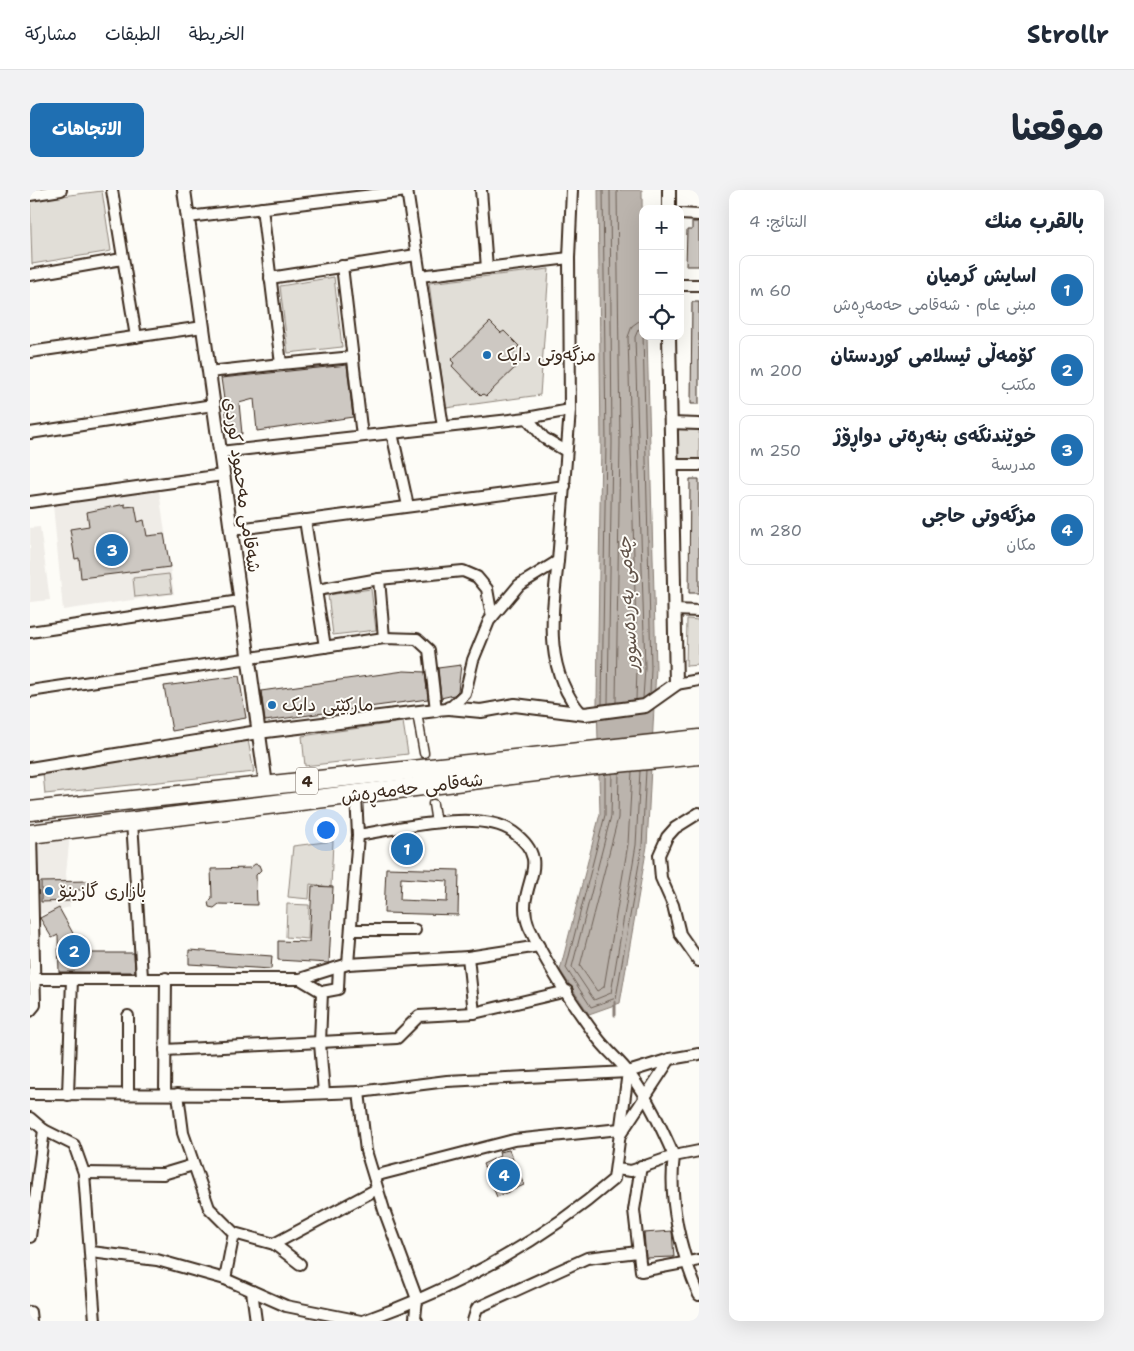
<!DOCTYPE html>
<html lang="ar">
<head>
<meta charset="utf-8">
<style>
  :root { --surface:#fff; --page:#f2f2f3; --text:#1f2937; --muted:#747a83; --line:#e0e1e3; --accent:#1f6fb2 }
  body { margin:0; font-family:"Shantell Sans","Playpen Sans Arabic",sans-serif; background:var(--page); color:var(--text); direction:rtl }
  .controls { position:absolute; right:15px; top:15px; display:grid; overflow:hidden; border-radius:10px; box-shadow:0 5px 20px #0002 }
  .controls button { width:45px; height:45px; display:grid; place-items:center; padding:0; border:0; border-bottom:1px solid var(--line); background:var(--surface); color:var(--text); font:25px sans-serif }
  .you { position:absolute; left:295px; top:639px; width:18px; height:18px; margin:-12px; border:4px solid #fff; border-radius:50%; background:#1a73e8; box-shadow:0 0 0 8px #1a73e833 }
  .badge { display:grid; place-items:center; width:32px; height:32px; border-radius:50%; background:var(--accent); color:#fff; font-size:16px; font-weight:700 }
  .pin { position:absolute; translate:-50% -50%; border:2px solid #fff; box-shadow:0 1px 5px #0006 }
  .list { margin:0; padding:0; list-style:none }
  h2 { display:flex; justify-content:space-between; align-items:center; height:65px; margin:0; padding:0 20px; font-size:21px }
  h2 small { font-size:16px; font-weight:400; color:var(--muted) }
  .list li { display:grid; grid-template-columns:32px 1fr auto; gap:15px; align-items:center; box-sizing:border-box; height:70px; margin:0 10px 10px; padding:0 10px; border:1px solid var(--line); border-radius:10px }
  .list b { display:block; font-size:19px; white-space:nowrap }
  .list p { margin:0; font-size:16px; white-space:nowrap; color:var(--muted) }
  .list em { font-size:16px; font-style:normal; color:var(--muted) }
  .icon { flex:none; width:28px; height:28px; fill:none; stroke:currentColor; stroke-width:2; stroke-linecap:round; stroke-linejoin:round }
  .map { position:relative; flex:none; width:669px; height:1131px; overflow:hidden; direction:ltr; border-radius:10px }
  header { display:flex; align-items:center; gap:30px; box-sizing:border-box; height:70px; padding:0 25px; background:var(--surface); border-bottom:1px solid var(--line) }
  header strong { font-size:24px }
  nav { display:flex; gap:28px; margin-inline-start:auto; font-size:18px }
  .intro { display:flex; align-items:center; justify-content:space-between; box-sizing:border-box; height:120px; padding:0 30px }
  h1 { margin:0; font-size:35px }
  .button { padding:12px 22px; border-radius:10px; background:var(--accent); color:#fff; font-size:18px; font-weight:700 }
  main { display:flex; gap:30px; padding:0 30px }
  aside { flex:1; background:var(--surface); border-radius:10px; box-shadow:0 5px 20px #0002 }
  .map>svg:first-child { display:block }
  .built { fill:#efece7 }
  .green { fill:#e1ded7; stroke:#8e847a }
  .water { fill:#bbb4ad; stroke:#887d74 }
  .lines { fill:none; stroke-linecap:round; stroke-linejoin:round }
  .shore { stroke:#6e6157; stroke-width:1 }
  .stream { stroke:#887d74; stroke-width:3 }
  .building { fill:#cdc8c2; stroke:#3b2a1e; fill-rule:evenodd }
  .pedestrian-tunnel { stroke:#d6d2cc; stroke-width:8; stroke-dasharray:8 4; stroke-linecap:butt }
  .pedestrian-casing { stroke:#3b2a1e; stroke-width:11 }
  .minor-casing { stroke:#3b2a1e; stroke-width:14 }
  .tertiary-casing { stroke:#3b2a1e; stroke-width:16 }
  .trunk-casing { stroke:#3b2a1e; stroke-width:21 }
  .pedestrian { stroke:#fdfcf7; stroke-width:8 }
  .minor { stroke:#fdfcf7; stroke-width:10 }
  .tertiary { stroke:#fdfcf7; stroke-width:12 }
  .trunk { stroke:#fdfcf7; stroke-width:18 }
  .poi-dot { fill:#1f6fb2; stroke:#fdfcf7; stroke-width:2 }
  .labels { text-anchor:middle; stroke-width:4; stroke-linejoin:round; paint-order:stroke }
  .shield { fill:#fdfcf7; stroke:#75695f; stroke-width:1 }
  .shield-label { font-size:16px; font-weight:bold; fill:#3b2a1e }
  .poi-label { font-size:18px; fill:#3b2a1e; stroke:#fdfcf7; text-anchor:start }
  .street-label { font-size:18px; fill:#3b2a1e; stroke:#fdfcf7 }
  .water-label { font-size:19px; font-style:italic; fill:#615349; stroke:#fdfcf7 }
</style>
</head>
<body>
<header>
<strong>Strollr</strong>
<nav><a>الخريطة</a><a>الطبقات</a><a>مشاركة</a></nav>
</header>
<div class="intro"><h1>موقعنا</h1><a class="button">الاتجاهات</a></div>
<main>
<aside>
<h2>بالقرب منك<small>النتائج: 4</small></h2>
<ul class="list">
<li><span class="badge">1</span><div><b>اسايش گرميان</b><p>مبنى عام · شەقامی حەمەڕەش</p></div><em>60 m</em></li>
<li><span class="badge">2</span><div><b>کۆمەڵی ئیسلامی کوردستان</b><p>مكتب</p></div><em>200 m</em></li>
<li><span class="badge">3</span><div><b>خوێندنگەی بنەڕەتی دواڕۆژ</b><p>مدرسة</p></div><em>250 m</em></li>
<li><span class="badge">4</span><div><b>مزگەوتی حاجی</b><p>مكان</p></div><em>280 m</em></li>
</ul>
</aside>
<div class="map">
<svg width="669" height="1131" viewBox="0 0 669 1131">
  <rect width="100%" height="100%" fill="#fdfcf7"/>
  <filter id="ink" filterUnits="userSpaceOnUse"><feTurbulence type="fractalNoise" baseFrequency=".02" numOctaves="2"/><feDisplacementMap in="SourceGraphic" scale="10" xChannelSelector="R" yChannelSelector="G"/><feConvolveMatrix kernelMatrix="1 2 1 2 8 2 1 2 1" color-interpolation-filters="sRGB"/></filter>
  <g filter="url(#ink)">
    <g class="built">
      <path d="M129 301 144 404 33 420 23 315Z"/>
      <path d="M10 337 20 410 0 412V338Z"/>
      <path d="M40 644 36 684 40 717 0 727V648Z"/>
    </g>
    <g class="green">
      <path d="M72 1 81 61 2 74 0 10Z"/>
      <path d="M519 79 510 205 416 218 399 93Z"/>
      <path d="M304 87 312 157 258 163 250 96Z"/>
      <rect x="648" y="239" width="21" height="30"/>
      <path d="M139 384 142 403 105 407 103 388Z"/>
      <path d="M341 399 346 440 303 445 298 405Z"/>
      <path d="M657 429 669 430V475L656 476Z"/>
      <path d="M373 532 378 564 275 576 272 546Z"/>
      <path d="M218 550 224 582 15 604 13 583Z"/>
      <path d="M303 651 301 697 280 694 279 709 258 707 263 656Z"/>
      <path d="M257 714 279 715 278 749 256 747Z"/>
    </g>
    <path class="water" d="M568 0H612L613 146H617L626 478 617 656 590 813 559 824 530 780 570 624 567 513 571 253Z"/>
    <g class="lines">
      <g class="shore">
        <path d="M613 136 608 140 605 147 615 478 613 508"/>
        <path d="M613 144 621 478 620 503"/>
        <path d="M606 510 607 478 598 147 602 136 613 128"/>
        <path d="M586 512 590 253 587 0"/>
        <path d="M578 513 582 253 580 0"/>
        <path d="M572 514 576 253 573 0"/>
        <path d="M589 583 588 628 550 776 567 801 574 797 598 654 602 582"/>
        <path d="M575 584V625L536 778 561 817 586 808 612 656 616 580"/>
        <path d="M582 584 581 626 542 777 564 810 581 803 606 655 610 581"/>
      </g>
      <path class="stream" d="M585 825V812"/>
    </g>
    <g class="building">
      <path d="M662 32H669V76H656L657 40H662Z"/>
      <path d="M662 112H669V214H661Z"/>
      <path d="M460 132 471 143 474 141 489 156 484 161 493 170 456 206 453 204 451 206 422 176 424 173 421 170Z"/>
      <path d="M317 175 323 227 227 241 224 209 209 213 212 244 199 245 191 188Z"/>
      <path d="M660 289H669V403H659Z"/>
      <path d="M95 314V317L105 316 108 332 114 330 117 346 134 344 140 377 51 388 49 368 45 369 40 339 59 336 57 322Z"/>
      <path d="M431 475 428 501 424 505 411 508 408 478Z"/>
      <path d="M374 481 395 482 398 509 235 531 231 501Z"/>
      <path d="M209 486 216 528 142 541 134 496Z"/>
      <path d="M225 674 229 675 231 680 226 685 227 715 189 714 184 718 179 717 178 712 182 708 181 679 220 678Z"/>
      <path d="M356 678 429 680 428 725 354 723ZM371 688 418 691 417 712 370 710Z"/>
      <path d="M58 691V700H41V711L11 712V692Z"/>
      <path d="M282 696 303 697 299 773 248 770V751L279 752Z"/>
      <path d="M29 718 45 747H54V763H104L105 782H29L28 745 22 748 10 728Z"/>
      <path d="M159 760 242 766 241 779 159 774Z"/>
      <path d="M479 960 494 995 467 1007 453 974 470 966 469 962Z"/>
      <path d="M642 1041 644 1067 616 1068 614 1043Z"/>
    </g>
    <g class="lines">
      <path class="pedestrian-tunnel" d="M399 595 403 614"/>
      <defs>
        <g id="pedestrian">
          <path d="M387 523 394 563"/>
          <path d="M403 614 406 633"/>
        </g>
        <g id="minor">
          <path d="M82 0 106 147"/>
          <path d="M377 0 413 237"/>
          <path d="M451 0 457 78"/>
          <path d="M0 5 31 0"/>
          <path d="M232 18 251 174 323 167"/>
          <path d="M650 24 669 25"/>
          <path d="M158 27 377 1"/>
          <path d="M312 76 332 246"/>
          <path d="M0 85 92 69"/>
          <path d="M390 86 539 68"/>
          <path d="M240 88 386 65"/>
          <path d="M650 95H669"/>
          <path d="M0 162 173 137"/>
          <path d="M179 182 251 174"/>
          <path d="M497 228 514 248 536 261"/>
          <path d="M640 233 669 234"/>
          <path d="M0 243 183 215"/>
          <path d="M362 243 378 316"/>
          <path d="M190 262 497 228 540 220"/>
          <path d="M641 275H669"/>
          <path d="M0 312 193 285"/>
          <path d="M275 330 295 457"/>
          <path d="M201 340 535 296"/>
          <path d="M528 371C522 424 513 480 552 524"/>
          <path d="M349 389 354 448"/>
          <path d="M287 400 349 389 433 381 447 387 457 399 462 427"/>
          <path d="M644 420 669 421"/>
          <path d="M0 442 210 411"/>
          <path d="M646 494 669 490"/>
          <path d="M0 501 354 448 387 449 399 460 406 520 419 519 435 504 443 470 459 431 489 395 528 371 540 220 539 68 542 0"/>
          <path d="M326 605 328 645C366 639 451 618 483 642 528 675 482 696 499 737 517 775 541 812 566 846 576 860 589 870 599 883 618 908 631 937 644 966L601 981 586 979"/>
          <path d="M669 623 645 638 637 647 629 665 631 688 643 715 650 744 669 771"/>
          <path d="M102 632 112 787"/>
          <path d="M321 740H385"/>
          <path d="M318 774 328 645"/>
          <path d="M3 789H270L318 774 438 767"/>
          <path d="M270 789 292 802"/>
          <path d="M0 821 5 815 1 643"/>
          <path d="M444 823 438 767 509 756"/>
          <path d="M98 826V904"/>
          <path d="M135 860 367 848 389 826 444 823 537 801"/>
          <path d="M329 902 336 961 354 1020 387 1109 385 1128 387 1131"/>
          <path d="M294 903 290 853 292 802 308 799 309 777"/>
          <path d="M0 904 249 905 329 902 417 891 598 882 640 869 669 864"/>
          <path d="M135 904 136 788"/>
          <path d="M148 904 153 943 179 1018 204 1043 244 1054 270 1074"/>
          <path d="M38 905 42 789"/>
          <path d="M0 928 14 940 44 955 54 983 65 1131"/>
          <path d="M590 945 640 869"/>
          <path d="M669 961 644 966C638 1011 651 1063 669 1105"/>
          <path d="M611 976 604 1020 611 1081 669 1070"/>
          <path d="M54 983 133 984 163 975"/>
          <path d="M344 986 484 950 590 939"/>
          <path d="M0 1047 14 940"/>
          <path d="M244 1054 347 999"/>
          <path d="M61 1062 127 1070 195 1089 256 1116 331 1131"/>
          <path d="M195 1089 204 1043"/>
          <path d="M222 1101 226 1131"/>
          <path d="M0 1122 1 1131"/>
          <path d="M333 1131C424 1099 511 1052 584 989L598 882"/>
          <path d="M443 1131 447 1118 557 1068 608 1062"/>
        </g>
        <g id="tertiary">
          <path d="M154 0 236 595"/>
          <path d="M639 19V0"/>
          <path d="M419 518 451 521 485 515 555 524 615 516 646 494 639 146"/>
          <path d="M0 579 228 542 406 520"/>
        </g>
        <g id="trunk">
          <path d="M0 621 669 549"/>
          <path d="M0 644 556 576 669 565"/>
        </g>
      </defs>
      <use href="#pedestrian" class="pedestrian-casing"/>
      <use href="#minor" class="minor-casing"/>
      <use href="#tertiary" class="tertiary-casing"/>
      <use href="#trunk" class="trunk-casing"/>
      <use href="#pedestrian" class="pedestrian"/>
      <use href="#minor" class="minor"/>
      <use href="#tertiary" class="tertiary"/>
      <use href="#trunk" class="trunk"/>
    </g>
  </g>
  <g class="poi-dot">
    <circle cx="457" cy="165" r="5"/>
    <circle cx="242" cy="515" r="5"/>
    <circle cx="19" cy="701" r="5"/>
  </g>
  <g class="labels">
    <rect class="shield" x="266" y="577.5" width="22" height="27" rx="4"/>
    <g class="shield-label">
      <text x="277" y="597">4</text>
    </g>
    <g class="poi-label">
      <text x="467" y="171">مزگەوتی دایک</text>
      <text x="252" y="521">مارکێتی دایک</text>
      <text x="29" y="707">بازاری گازینۆ</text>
    </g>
    <g class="street-label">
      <text transform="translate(212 295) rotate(82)" y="6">شەقامی مەحمود کوردی</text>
      <text transform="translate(382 598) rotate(-7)" y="6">شەقامی حەمەڕەش</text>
    </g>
    <g class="water-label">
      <text transform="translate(597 414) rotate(-93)" y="7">چەمی بەردەسوور</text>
    </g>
  </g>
</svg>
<div class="controls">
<button>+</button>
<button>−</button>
<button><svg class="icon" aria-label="locate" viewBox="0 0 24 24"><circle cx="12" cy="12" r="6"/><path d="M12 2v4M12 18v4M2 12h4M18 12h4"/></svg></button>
</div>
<div class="you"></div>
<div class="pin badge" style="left:377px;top:659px">1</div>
<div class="pin badge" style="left:44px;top:761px">2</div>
<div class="pin badge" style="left:82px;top:360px">3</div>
<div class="pin badge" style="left:474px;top:985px">4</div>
</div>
</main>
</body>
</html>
